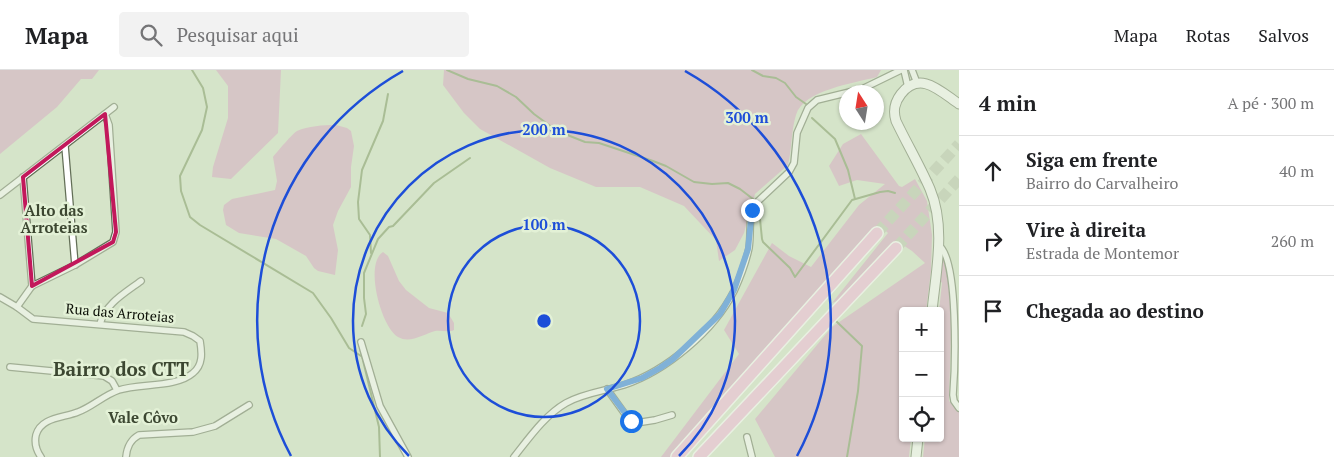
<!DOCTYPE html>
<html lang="pt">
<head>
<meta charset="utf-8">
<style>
  :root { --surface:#fff; --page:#f2f2f2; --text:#202124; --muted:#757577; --line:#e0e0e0 }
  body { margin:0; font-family:"PT Serif",serif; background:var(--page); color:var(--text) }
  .controls { position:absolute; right:15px; bottom:15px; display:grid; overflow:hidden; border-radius:5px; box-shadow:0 1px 4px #0004 }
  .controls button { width:45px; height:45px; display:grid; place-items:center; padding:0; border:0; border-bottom:1px solid var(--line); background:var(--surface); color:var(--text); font:25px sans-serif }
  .compass { position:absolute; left:839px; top:15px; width:45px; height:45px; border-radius:50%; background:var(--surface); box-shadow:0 1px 4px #0004; rotate:348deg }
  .stop { position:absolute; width:15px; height:15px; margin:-11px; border:4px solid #1a73e8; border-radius:50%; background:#fff }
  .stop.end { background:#1a73e8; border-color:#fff; box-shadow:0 1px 5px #0008 }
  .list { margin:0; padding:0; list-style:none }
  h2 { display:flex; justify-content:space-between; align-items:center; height:65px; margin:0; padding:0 20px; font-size:21px }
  h2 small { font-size:16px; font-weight:400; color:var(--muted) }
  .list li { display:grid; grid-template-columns:32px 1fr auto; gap:15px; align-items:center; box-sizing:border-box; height:70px; padding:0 20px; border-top:1px solid var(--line) }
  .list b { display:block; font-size:19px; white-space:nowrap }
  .list p { margin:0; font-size:16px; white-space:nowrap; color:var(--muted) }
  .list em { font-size:16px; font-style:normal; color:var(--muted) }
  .icon { flex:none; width:28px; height:28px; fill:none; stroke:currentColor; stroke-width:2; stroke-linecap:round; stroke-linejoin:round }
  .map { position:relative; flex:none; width:959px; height:387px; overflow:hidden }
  header { display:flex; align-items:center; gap:30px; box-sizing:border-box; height:70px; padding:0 25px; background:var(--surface); border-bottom:1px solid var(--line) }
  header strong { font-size:24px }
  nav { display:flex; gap:28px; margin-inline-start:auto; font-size:18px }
  .search { width:350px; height:45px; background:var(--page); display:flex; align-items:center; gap:12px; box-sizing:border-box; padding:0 18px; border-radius:5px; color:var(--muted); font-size:19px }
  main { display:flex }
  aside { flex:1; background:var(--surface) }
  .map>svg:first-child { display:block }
  .green { fill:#d8a2c3 }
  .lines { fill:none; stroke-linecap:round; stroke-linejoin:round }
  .stream { stroke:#748f57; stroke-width:2 }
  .motorway-tunnel { stroke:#b8c4ac; stroke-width:11; stroke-dasharray:11 5.5; stroke-linecap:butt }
  .minor-casing { stroke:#636f57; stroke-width:8 }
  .secondary-casing { stroke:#636f57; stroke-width:11 }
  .motorway-casing { stroke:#fff; stroke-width:14 }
  .minor { stroke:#fff; stroke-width:5.5 }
  .secondary { stroke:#fff; stroke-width:9 }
  .motorway { stroke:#f6b3dc; stroke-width:11 }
  .route { stroke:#1a73e8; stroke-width:6 }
  .marked { fill:none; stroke:#c2185b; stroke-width:4; stroke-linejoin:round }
  .ring { fill:none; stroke:#1d4ed8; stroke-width:2.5 }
  .labels { text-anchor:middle; stroke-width:5; stroke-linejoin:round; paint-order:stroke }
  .street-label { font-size:14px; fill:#0c1007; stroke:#e3f1d6 }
  .neighbourhood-label { font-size:15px; font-weight:bold; fill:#3c4731; stroke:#e3f1d6 }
  .district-label { font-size:19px; font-weight:bold; fill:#3c4731; stroke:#e3f1d6 }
  .centre { fill:#1d4ed8; stroke:#e3f1d6; stroke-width:2.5 }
  .ring-label { font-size:15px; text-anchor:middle; font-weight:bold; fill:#1d4ed8; stroke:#e3f1d6; stroke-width:5; stroke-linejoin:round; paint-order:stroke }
</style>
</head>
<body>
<header>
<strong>Mapa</strong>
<div class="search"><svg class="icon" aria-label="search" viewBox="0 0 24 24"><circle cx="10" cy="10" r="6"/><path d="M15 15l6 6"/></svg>Pesquisar aqui</div>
<nav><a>Mapa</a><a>Rotas</a><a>Salvos</a></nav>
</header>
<main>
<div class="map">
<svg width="959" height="387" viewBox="0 0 959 387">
  <rect width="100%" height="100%" fill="#d6e4c9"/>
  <g class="green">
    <path d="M0 0H99L92 9H81L57 37 0 84Z"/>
    <path d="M216 0H281L278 63 231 109 212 107 213 97 228 48V16Z"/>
    <path d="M444 0H881L877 7C855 13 803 20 796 45 791 61 792 79 788 95L755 124 744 163 735 180 719 191 716 170 684 136 640 117H596L550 98 480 59 464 43 443 15Z"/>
    <path d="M336 55 347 58 351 61 354 76 351 97V117L338 141 333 155 338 180 335 205 318 201 314 198 306 186 276 169 239 163 226 155 223 140 224 135 232 129 275 120 277 111 273 87C276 83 294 62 297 61 308 56 323 55 336 55Z"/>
    <path d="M861 64 899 116 902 117 915 109 927 131 932 165 931 201 926 241H903V368H911L909 387H775L755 349 832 257 925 193 912 181 897 171 837 231 832 233 888 163 879 155 670 387H661L739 284 724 260 772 173 789 186 811 197 859 135 885 114 857 110 839 116 829 96 843 74Z"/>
    <path d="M383 182 388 186 399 211 406 220 429 238 448 243 454 253V260C448 263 442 260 435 261 424 264 410 274 398 267 381 257 364 194 383 182Z"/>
    <path d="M941 186H943L952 232 949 331 959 339V387H923L925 368H940V241H939L942 213 939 209Z"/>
  </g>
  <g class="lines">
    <g class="stream">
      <path d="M192 0 203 18 207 37 202 60 180 106 181 121 190 147 200 155 313 223 331 248 349 278 361 286"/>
      <path d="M447 0 468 9 497 16 516 27 534 44 553 58 570 66 585 72 599 73 653 91 666 96 694 112 712 114 728 113 740 119 753 129"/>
      <path d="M752 0 763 6 776 8 785 13 796 27 806 34"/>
      <path d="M812 48 835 69 848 100 855 129"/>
      <path d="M759 139 762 169 763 172 790 198 795 207 852 130 880 122 888 121 895 123"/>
      <path d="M371 183 370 165 359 149 358 132 362 100 383 51 388 24"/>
      <path d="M836 251 862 276 858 321 847 387"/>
      <path d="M362 256 366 244 364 228V203L378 169 389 157 393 156 434 113 470 88"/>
      <path d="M360 278 379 357 380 387"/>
    </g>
    <g class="motorway-tunnel">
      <path d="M877 163 959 74"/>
      <path d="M896 178 959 109"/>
    </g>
    <defs>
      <g id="minor">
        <path d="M904 0 908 17"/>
        <path d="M912 0 917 13"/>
        <path d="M65 76 75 195"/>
        <path d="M23 107 32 216"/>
        <path d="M0 125 114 37"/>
        <path d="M938 175C959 186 955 299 953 325L954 331 959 338"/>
        <path d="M0 227 17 237 33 249 184 262 193 266 200 271C202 283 203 295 193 303 176 318 140 313 119 320 104 325 92 337 78 342 63 348 41 347 36 365 34 374 36 380 41 387"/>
        <path d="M17 237 32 216 75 195 113 172 116 162 109 55 105 44"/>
        <path d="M100 254C105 234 125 223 141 211"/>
        <path d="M361 272 380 336 408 387"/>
        <path d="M10 297 104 306 112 311 117 320"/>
        <path d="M607 319 625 344 636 353 655 350 672 345"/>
        <path d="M747 367 752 387"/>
        <path d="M126 387C127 377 130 370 139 365L193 362 215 356 249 335"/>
        <path d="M514 387C529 368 545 345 566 333 584 323 605 321 624 315 666 301 714 261 734 221 740 208 746 192 749 178 751 165 749 152 752 140L755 134 789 102 794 93 797 63 808 38 817 30 862 19 901 0"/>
      </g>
      <g id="secondary">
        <path d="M932 241C936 201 946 157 930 119 920 96 907 74 896 51 893 41 894 33 901 24 920 0 940 21 959 34"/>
        <path d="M916 387 918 368"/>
      </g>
      <g id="motorway">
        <path d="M677 387 877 163"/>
        <path d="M699 387 896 178"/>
      </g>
    </defs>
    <use href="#minor" class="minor-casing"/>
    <use href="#secondary" class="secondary-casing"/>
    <use href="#motorway" class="motorway-casing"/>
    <use href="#minor" class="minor"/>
    <use href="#secondary" class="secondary"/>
    <use href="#motorway" class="motorway"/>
  </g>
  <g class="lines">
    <path class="route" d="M631 351 607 319 642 308 660 298 673 289 720 244 734 220 748 179 752 140"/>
  </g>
  <path d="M0 0H959V387H0ZM105 44 116 162 113 172 32 216 23 107Z" fill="#d6e4c9" fill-opacity=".55" fill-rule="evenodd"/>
  <path class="marked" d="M105 44 116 162 113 172 32 216 23 107Z"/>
  <g class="ring">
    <circle cx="544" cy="251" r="96"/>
    <path d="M409 386A191 191 0 1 1 679 386"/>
    <path d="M291 386A287 287 0 0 1 403 1M685 1A287 287 0 0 1 797 386"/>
  </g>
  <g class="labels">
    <g class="street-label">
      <text transform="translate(120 243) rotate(5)" y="5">Rua das Arroteias</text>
    </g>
    <g class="neighbourhood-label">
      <text x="54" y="146">Alto das<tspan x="54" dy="17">Arroteias</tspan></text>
      <text x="143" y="353">Vale Côvo</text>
    </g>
    <g class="district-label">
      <text x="121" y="306">Bairro dos CTT</text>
    </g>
  </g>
  <circle cx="544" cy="251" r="8" class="centre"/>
  <g class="ring-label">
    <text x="747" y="53">300 m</text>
    <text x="544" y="65">200 m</text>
    <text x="544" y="160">100 m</text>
  </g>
</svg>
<div class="controls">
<button>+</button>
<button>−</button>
<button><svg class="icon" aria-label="locate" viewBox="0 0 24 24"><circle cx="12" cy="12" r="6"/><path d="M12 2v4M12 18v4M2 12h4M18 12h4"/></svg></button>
</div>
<svg class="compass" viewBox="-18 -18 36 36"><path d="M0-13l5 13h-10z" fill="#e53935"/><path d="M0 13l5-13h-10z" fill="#757577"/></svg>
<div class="stop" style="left:631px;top:351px"></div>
<div class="stop end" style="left:752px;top:140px"></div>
</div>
<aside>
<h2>4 min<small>A pé · 300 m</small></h2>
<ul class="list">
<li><svg class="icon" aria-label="ahead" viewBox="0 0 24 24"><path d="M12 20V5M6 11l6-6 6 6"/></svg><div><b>Siga em frente</b><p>Bairro do Carvalheiro</p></div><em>40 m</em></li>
<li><svg class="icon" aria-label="right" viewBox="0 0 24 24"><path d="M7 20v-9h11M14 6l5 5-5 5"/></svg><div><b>Vire à direita</b><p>Estrada de Montemor</p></div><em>260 m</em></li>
<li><svg class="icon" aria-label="arrive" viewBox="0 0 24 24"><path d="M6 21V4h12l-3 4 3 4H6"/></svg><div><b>Chegada ao destino</b></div></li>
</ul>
</aside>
</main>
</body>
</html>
